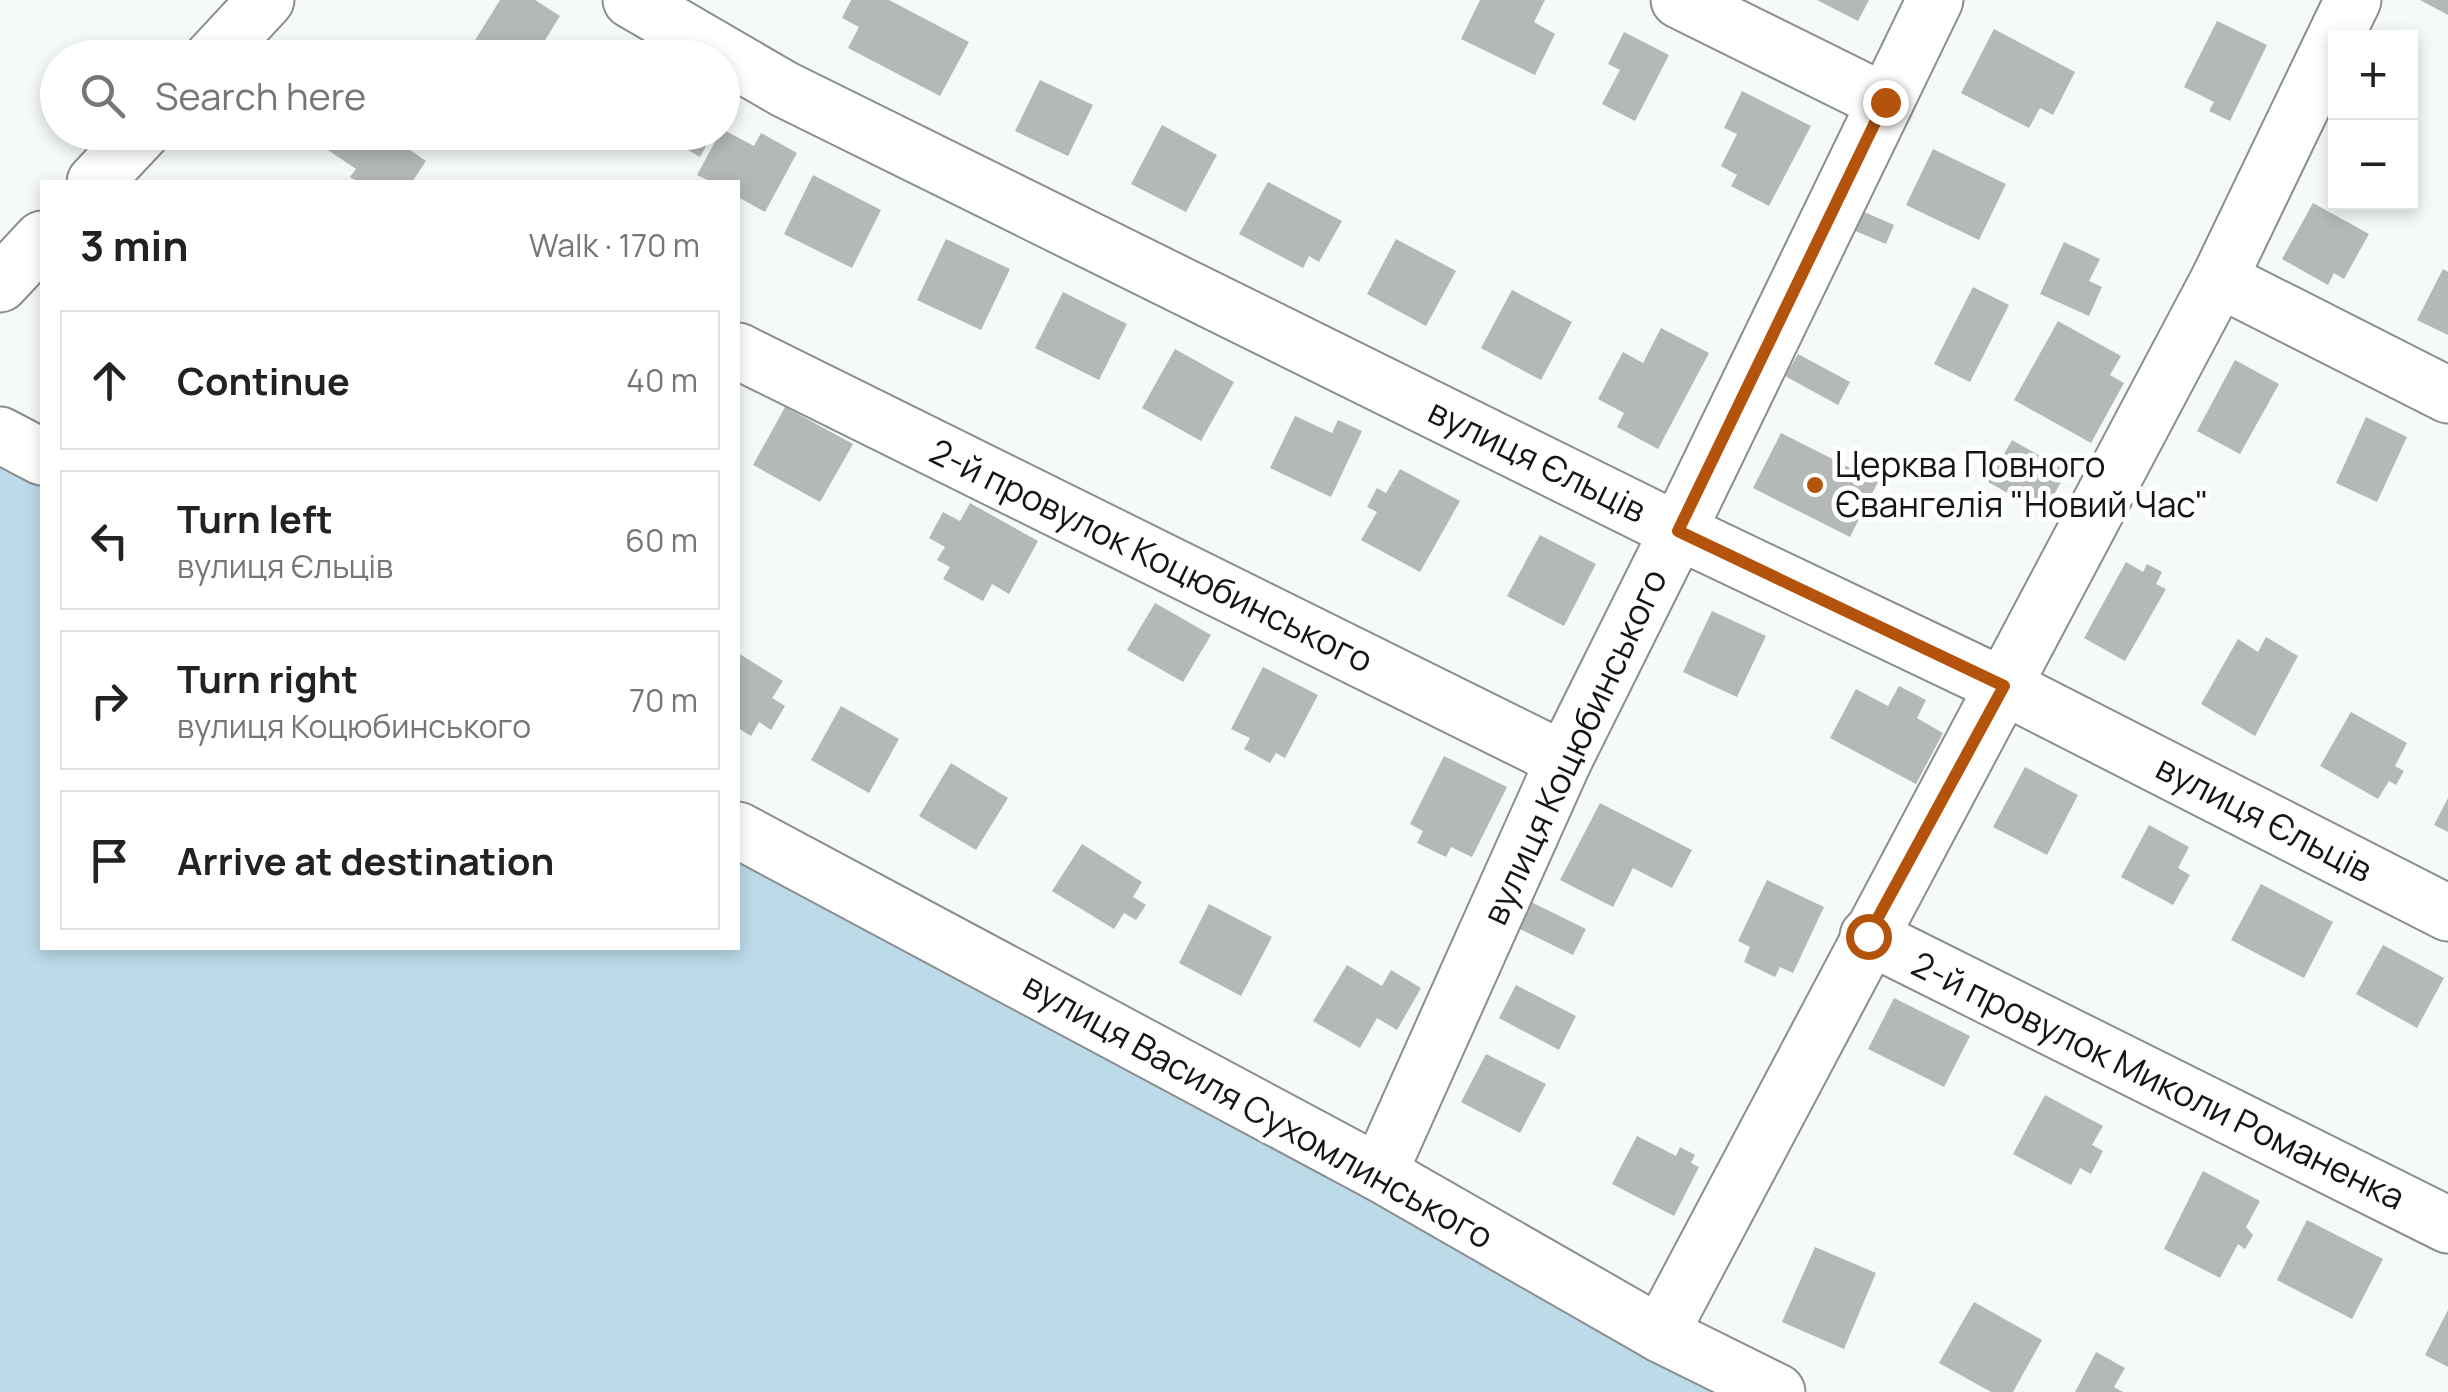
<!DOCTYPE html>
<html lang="en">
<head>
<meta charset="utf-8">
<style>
  :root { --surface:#fff; --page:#f2f2f2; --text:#222; --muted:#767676; --line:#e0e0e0 }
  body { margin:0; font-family:Manrope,sans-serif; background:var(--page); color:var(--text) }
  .controls { position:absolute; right:30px; top:30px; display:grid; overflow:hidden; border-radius:0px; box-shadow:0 5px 15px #0003 }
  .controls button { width:90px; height:90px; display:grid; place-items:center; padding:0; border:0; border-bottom:2px solid var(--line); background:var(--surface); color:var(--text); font:50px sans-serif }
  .stop { position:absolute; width:30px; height:30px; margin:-22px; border:8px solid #b4540c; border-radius:50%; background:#fff }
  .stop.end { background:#b4540c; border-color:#fff; box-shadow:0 2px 10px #0008 }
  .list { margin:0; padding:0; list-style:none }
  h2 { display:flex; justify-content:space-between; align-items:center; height:130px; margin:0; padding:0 40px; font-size:42px }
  h2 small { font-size:32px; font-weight:400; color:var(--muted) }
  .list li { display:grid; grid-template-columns:65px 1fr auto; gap:30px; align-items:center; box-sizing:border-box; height:140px; margin:0 20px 20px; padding:0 20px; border:2px solid var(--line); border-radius:0px }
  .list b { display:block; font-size:38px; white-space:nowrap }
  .list p { margin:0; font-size:32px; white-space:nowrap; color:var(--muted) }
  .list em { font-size:32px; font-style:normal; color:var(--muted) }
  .icon { flex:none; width:55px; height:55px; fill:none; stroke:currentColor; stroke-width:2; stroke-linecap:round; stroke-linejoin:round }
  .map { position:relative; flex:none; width:2448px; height:1392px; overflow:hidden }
  .search { position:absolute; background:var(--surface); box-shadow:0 5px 15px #0003; left:40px; top:40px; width:700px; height:110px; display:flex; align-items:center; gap:25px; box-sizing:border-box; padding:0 35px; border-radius:55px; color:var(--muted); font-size:38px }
  .panel { position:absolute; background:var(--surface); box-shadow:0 5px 15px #0003; left:40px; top:180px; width:700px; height:770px; border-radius:0px }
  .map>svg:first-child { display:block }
  .green { fill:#bddae9 }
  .building { fill:#b4b8b9 }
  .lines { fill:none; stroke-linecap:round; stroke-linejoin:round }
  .minor-casing { stroke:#8b8e8f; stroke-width:59 }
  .minor { stroke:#fff; stroke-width:55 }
  .route { stroke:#b4540c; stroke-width:12 }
  .poi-dot { fill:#b4540c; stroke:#fff; stroke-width:4 }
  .labels { text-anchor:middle; stroke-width:10; stroke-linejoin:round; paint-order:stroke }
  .street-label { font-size:35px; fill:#141516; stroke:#fff }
  .poi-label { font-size:35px; fill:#141516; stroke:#fff; text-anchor:start }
</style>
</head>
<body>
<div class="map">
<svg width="2448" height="1392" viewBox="0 0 2448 1392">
  <rect width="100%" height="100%" fill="#f5f9fa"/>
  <path class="green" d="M0 448 42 471V948H738V849L1717 1392H0Z"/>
  <g class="building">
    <path d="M500 0H535L560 16 534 58H464Z"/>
    <path d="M851 0H889L969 42 940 96 848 48 859 27 842 18Z"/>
    <path d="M1480 0H1545L1534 22 1555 34 1535 75 1461 39Z"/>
    <path d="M1817 0H1869L1858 21Z"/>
    <path d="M2420 0H2448V15Z"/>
    <path d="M2217 21 2267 45 2230 121 2209 111 2214 102 2184 87Z"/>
    <path d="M1994 29 2075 72 2053 115 2040 108 2029 128 1961 93Z"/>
    <path d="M1624 32 1669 55 1635 121 1602 104 1620 70 1608 64Z"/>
    <path d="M1040 80 1093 105 1068 156 1015 131Z"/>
    <path d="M722 89 735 96 722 117Z"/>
    <path d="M1742 91 1811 126 1769 206 1731 186 1737 175 1721 166 1737 134 1724 128Z"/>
    <path d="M1162 125 1217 155 1186 212 1131 184Z"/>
    <path d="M722 129 754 146 761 133 797 153 765 212 738 197V182H712L697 175Z"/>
    <path d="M318 132H384L426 161 412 182H359L350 177 356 169 313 140Z"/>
    <path d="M670 132H714L700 157 667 138Z"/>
    <path d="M1933 149 2006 184 1979 240 1906 205Z"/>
    <path d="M813 175 881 210 852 268 784 234Z"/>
    <path d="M1268 182 1342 221 1319 262 1309 256 1303 268 1239 234Z"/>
    <path d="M2313 203 2369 234 2344 279 2334 273 2328 285 2282 259Z"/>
    <path d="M1862 211 1894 225 1886 244 1853 230Z"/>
    <path d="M946 239 1010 269 981 330 917 300Z"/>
    <path d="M1396 239 1456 271 1426 326 1367 294Z"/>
    <path d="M2064 242 2100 259 2089 281 2102 287 2089 316 2040 294Z"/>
    <path d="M2443 269 2448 272V335L2417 320Z"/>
    <path d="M1973 287 2009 305 1970 382 1934 364Z"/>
    <path d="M1512 290 1572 322 1541 380 1481 348Z"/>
    <path d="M1063 292 1127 324 1099 380 1035 348Z"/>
    <path d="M2058 321 2121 356 2110 375 2124 383 2091 443 2014 400Z"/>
    <path d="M1661 328 1709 353 1658 449 1617 427 1624 413 1598 399 1623 352 1643 363Z"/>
    <path d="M1175 349 1234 382 1201 441 1142 408Z"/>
    <path d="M1798 354 1850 382 1838 405 1785 376Z"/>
    <path d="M2235 360 2279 384 2240 454 2197 431Z"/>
    <path d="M785 407 853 444 820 502 753 465Z"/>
    <path d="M1295 416 1332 433 1338 420 1362 431 1331 497 1270 468Z"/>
    <path d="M2366 417 2407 437 2377 502 2336 483Z"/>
    <path d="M1781 433 1878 482 1850 537 1753 488Z"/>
    <path d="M2012 440 2067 471 2044 513 1988 482Z"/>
    <path d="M1400 469 1460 501 1420 572 1361 540 1377 512 1367 507 1377 488 1386 493Z"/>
    <path d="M970 503 1038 541 1009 594 992 584 983 601 943 579 950 567 937 560 945 547 929 538 943 512 960 521Z"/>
    <path d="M1540 535 1596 564 1564 626 1507 596Z"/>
    <path d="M2126 562 2143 572 2147 564 2162 572 2156 584 2166 589 2125 661 2084 638Z"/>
    <path d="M1155 603 1211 635 1183 682 1127 650Z"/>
    <path d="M1712 611 1766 636 1737 697 1683 672Z"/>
    <path d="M2266 637 2298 656 2255 736 2201 704 2238 639 2258 652Z"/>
    <path d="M738 653 783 681 772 698 785 706 771 730 759 722 751 736 738 728Z"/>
    <path d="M1263 667 1318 695 1285 758 1276 753 1270 763 1244 749 1250 738 1231 729Z"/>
    <path d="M1899 686 1926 700 1917 718 1943 733 1916 784 1830 738 1856 689 1888 706Z"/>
    <path d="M841 706 899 739 869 793 811 760Z"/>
    <path d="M2351 712 2407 743 2395 766 2404 771 2396 785 2389 781 2378 799 2320 766Z"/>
    <path d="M1444 756 1507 787 1472 857 1451 847 1446 857 1417 843 1423 831 1410 824Z"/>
    <path d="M951 763 1008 798 976 850 919 816Z"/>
    <path d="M2025 767 2078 795 2047 855 1993 827Z"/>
    <path d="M2448 798V832L2434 825Z"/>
    <path d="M1600 803 1692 850 1672 888 1633 868 1613 907 1560 880Z"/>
    <path d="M2149 825 2189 847 2178 868 2190 875 2173 905 2121 877Z"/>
    <path d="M1082 844 1142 882 1133 897 1146 905 1136 920 1124 913 1114 929 1052 891Z"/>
    <path d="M1767 880 1824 907 1793 973 1780 967 1775 977 1744 962 1750 947 1738 941Z"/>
    <path d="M2261 884 2333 922 2304 978 2231 940Z"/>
    <path d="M1531 902 1586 929 1573 955 1518 928Z"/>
    <path d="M1209 904 1272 937 1241 996 1179 963Z"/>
    <path d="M2383 945 2444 978 2417 1028 2356 994Z"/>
    <path d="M1347 965 1382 986 1391 970 1421 988 1397 1030 1377 1018 1360 1048 1313 1021Z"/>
    <path d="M1516 985 1576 1016 1559 1050 1499 1018Z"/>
    <path d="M1894 998 1970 1036 1944 1087 1868 1049Z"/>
    <path d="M1486 1054 1546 1084 1520 1133 1461 1102Z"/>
    <path d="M2045 1095 2103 1126 2092 1145 2103 1151 2091 1174 2080 1168 2071 1185 2013 1154Z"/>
    <path d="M1637 1136 1676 1156 1680 1147 1695 1155 1691 1163 1699 1167 1674 1216 1612 1184Z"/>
    <path d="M2203 1171 2260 1201 2246 1227 2253 1235 2245 1249 2238 1244 2220 1278 2164 1249Z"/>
    <path d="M2307 1220 2383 1259 2352 1319 2277 1280Z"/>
    <path d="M1815 1247 1876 1273 1844 1349 1782 1322Z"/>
    <path d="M1974 1302 2042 1340 2013 1392H1991L1939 1363Z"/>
    <path d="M2448 1310V1367L2425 1355Z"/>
    <path d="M2096 1352 2125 1368 2114 1387 2123 1392H2075Z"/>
  </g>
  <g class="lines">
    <defs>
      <g id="minor">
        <path d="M631 0 784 89 1678 531 2003 686 2448 913"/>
        <path d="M1679 0 1885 102"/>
        <path d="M212 58 266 0"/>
        <path d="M95 182 142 132"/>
        <path d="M2219 279 2448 395"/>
        <path d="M0 284 42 239"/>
        <path d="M738 351 1564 760"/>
        <path d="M0 435 42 457"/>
        <path d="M738 830 1379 1173 1660 1334 1777 1392"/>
        <path d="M1868 936 2448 1225"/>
        <path d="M1379 1173 1564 760 1678 531 1935 0"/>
        <path d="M1660 1334 2219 279 2353 0"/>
      </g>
    </defs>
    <use href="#minor" class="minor-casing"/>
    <use href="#minor" class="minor"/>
  </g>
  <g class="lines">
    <path class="route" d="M1868 936 2004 686 1678 531 1885 102"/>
  </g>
  <circle class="poi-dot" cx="1815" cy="485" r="10"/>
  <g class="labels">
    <g class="street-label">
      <text transform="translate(1537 461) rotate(26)" y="12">вулиця Єльців</text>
      <text transform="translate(1151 556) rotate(26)" y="12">2-й провулок Коцюбинського</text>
      <text transform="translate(1575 747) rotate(-65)" y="12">вулиця Коцюбинського</text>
      <text transform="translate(2264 819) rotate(27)" y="12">вулиця Єльців</text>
      <text transform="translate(2158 1081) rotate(26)" y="12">2-й провулок Миколи Романенка</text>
      <text transform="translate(1258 1111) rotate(29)" y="12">вулиця Василя Сухомлинського</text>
    </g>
    <g class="poi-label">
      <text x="1835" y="477">Церква Повного<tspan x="1835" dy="40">Євангелія "Новий Час"</tspan></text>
    </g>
  </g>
</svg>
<div class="controls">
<button>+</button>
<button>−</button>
</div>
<div class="stop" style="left:1868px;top:936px"></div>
<div class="stop end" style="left:1885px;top:102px"></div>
<div class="search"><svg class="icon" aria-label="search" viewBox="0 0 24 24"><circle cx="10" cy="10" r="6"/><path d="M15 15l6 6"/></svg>Search here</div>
<section class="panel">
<h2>3 min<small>Walk · 170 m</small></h2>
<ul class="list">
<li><svg class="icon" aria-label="ahead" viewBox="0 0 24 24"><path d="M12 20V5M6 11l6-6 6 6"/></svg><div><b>Continue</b></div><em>40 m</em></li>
<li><svg class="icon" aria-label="left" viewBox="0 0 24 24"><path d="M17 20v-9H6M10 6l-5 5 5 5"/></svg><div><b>Turn left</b><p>вулиця Єльців</p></div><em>60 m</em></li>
<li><svg class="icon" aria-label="right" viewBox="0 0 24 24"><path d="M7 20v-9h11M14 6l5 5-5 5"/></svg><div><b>Turn right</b><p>вулиця Коцюбинського</p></div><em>70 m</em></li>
<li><svg class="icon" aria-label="arrive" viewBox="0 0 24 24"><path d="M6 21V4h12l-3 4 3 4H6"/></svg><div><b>Arrive at destination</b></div></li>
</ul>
</section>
</div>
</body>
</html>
